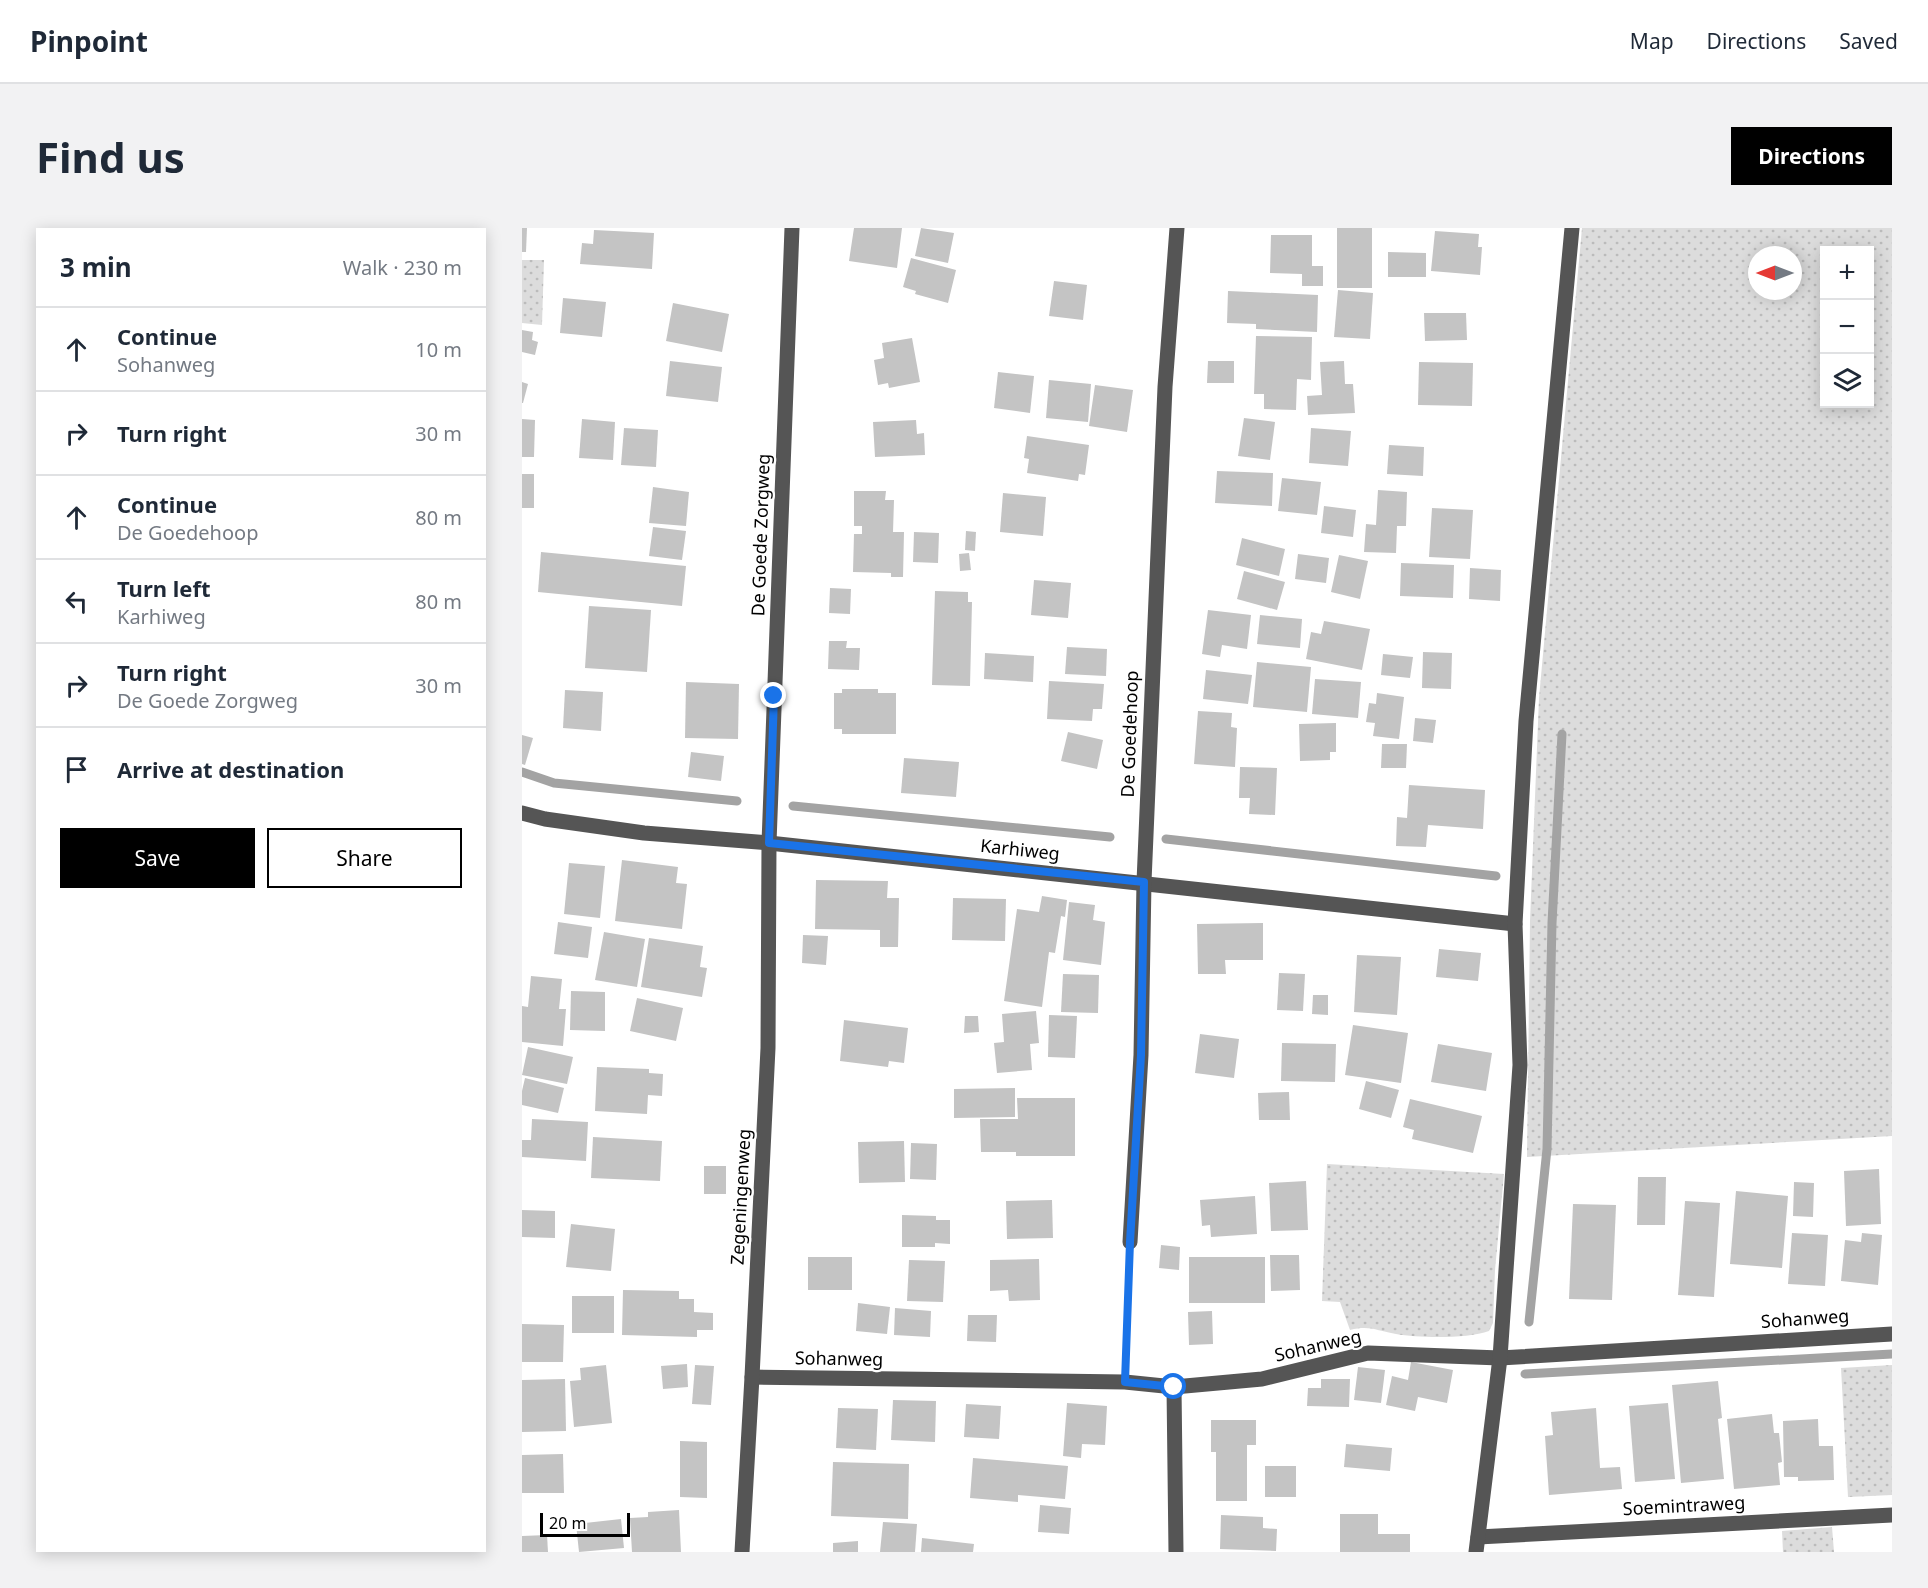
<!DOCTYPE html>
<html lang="en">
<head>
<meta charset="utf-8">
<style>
  :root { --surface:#fff; --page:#f2f2f3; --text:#1f2937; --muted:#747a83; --line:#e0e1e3; --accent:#000 }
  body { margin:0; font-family:"Noto Sans",sans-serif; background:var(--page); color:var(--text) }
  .controls { position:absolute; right:18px; top:18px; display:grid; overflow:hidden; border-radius:0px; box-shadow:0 3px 15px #0003 }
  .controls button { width:54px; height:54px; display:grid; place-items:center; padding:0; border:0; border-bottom:2px solid var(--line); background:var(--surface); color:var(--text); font:30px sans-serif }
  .compass { position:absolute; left:1226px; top:18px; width:54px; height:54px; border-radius:50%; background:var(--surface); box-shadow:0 3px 15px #0003; rotate:270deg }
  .scale { position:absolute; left:18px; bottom:15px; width:90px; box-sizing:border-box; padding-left:6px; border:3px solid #000; border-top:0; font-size:16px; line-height:21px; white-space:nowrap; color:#000; -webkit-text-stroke:4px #fff; paint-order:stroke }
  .stop { position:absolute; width:18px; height:18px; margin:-14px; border:4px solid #1a73e8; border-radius:50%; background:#fff }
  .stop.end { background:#1a73e8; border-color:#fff; box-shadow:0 2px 6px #0008 }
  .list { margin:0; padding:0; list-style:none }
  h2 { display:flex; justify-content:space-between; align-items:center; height:78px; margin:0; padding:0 24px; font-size:26px }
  h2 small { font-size:20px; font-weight:400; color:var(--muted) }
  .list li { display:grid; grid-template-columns:39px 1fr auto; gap:18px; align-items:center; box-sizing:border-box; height:84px; padding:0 24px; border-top:2px solid var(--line) }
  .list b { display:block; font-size:22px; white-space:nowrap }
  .list p { margin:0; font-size:20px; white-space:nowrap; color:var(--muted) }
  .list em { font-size:20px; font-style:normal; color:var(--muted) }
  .actions { display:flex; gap:12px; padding:18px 24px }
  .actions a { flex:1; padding:14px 0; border:2px solid var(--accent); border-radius:0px; text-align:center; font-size:21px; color:var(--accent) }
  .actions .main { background:var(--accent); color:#fff }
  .icon { flex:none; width:33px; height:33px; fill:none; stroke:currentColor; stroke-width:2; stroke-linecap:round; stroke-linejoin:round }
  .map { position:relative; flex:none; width:1370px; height:1324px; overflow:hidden; border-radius:0px }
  header { display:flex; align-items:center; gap:36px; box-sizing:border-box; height:84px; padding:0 30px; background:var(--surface); border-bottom:2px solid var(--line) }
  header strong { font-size:28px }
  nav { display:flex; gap:33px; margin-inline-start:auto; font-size:21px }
  .intro { display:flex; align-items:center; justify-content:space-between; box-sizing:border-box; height:144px; padding:0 36px }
  h1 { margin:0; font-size:42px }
  .button { padding:15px 27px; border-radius:0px; background:var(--accent); color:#fff; font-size:21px; font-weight:700 }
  main { display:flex; gap:36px; padding:0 36px }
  aside { flex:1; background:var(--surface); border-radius:0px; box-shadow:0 3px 15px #0003 }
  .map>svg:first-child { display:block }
  .grass { fill:url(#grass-dots); fill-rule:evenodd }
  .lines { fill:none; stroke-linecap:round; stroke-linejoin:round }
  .stream { stroke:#a3a3a3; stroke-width:9 }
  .building { fill:#c4c4c4 }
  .path { stroke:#777; stroke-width:4; stroke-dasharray:1.5 3; stroke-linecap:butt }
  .minor { stroke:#555; stroke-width:15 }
  .route { stroke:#1a73e8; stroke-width:8 }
  .labels { text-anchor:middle; stroke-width:4.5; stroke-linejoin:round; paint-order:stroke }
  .street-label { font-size:18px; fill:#000; stroke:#fff }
</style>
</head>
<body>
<header>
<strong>Pinpoint</strong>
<nav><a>Map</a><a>Directions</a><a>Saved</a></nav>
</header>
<div class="intro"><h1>Find us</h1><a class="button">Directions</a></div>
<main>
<aside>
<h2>3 min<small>Walk · 230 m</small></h2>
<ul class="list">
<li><svg class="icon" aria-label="ahead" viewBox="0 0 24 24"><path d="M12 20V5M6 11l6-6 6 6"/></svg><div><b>Continue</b><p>Sohanweg</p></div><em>10 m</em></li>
<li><svg class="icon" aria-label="right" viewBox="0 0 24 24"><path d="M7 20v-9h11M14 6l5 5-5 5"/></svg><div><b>Turn right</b></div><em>30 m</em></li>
<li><svg class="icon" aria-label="ahead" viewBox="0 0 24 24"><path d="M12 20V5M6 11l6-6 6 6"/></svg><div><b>Continue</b><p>De Goedehoop</p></div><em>80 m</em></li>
<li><svg class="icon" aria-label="left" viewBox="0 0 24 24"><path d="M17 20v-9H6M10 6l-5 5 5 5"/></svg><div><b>Turn left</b><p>Karhiweg</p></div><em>80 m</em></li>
<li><svg class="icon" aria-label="right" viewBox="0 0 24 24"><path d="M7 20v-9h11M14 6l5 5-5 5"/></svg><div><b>Turn right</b><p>De Goede Zorgweg</p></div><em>30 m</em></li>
<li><svg class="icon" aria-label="arrive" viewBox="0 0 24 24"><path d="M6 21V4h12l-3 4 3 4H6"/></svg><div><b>Arrive at destination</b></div></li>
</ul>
<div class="actions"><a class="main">Save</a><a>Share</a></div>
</aside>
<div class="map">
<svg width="1370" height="1324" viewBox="0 0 1370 1324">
  <defs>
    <pattern id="grass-dots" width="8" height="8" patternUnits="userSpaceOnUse" patternTransform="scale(1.5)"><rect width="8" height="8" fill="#dcdcdc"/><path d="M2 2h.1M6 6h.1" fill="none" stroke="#bbb" stroke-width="1.8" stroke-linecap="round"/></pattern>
  </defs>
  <rect width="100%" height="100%" fill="#fff"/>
  <g class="grass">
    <path d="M1060 0H1370V908L1005 929 1008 693 1017 470ZM1302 22H1348V176H1302ZM1235 27H1271V63H1235Z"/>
    <path d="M0 32H22L20 97 0 95Z"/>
    <path d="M805 936 982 946 973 1042 971 1095 967 1103C945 1111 897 1110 874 1106 855 1103 848 1097 828 1102L818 1074 800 1073Z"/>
    <path d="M1370 1137V1267L1326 1269 1319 1140Z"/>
    <path d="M1310 1299 1312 1324H1261L1260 1303Z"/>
  </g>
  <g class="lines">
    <g class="stream">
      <path d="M0 544 32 555 215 573"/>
      <path d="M271 578 588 609"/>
      <path d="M644 611 974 648"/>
      <path d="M1007 1094 1025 921 1030 695 1040 506"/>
      <path d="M1003 1146 1370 1126"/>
    </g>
  </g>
  <g class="building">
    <path d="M0 0H5L4 24H0Z"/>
    <path d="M332 0H380L375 40 327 33Z"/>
    <path d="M399 0 432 5 426 35 393 28Z"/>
    <rect x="815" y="0" width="35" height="60"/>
    <path d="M72 2 132 5 130 41 58 36 60 15 71 16Z"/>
    <path d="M913 3 957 6 956 19H960L958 47 909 43Z"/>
    <path d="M749 7H790V38H801V58H780V46L748 45Z"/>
    <path d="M866 24 904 25V49H866Z"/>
    <path d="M389 30 434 42 426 75 393 66 394 63 381 59Z"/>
    <path d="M532 53 565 57 561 92 527 88Z"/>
    <path d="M816 62 851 65 848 111 812 109Z"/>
    <path d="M706 63 796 67 795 104 734 101V96L705 95Z"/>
    <path d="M41 70 84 74 80 109 38 105Z"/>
    <path d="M151 75 207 86 200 124 144 113Z"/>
    <path d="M902 85H944L945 112 903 113Z"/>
    <path d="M0 102 11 104 10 112 16 114 13 127 0 124Z"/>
    <path d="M734 108 790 109 789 152 775 151 774 182 742 181V166H732Z"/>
    <path d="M390 110 398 154 367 160 366 155 356 157 352 132 362 130 360 115Z"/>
    <path d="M148 133 200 139 196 174 144 168Z"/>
    <path d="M686 133H712V155H685Z"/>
    <path d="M822 133 823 156H831L833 185 786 187 785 168 800 167 798 134Z"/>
    <path d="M897 134 951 135 950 178 896 177Z"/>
    <path d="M476 144 512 148 508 185 472 180Z"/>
    <path d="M527 152 569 156 566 194 524 190Z"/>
    <path d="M0 154 6 156 1 175H0Z"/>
    <path d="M573 157 611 162 605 204 567 198Z"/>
    <path d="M722 190 753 194 748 232 716 228Z"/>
    <path d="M0 191 13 192 12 229H0Z"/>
    <path d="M60 191 93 194 91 232 57 230Z"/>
    <path d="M394 192 395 206 402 205 403 227 353 229 351 194Z"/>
    <path d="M102 200 136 202 134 239 99 237Z"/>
    <path d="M789 200 829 203 826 238 787 235Z"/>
    <path d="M505 208 567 217 563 247 557 246 556 253 505 245 507 231 502 230Z"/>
    <path d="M867 217 902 219 901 248 865 246Z"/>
    <path d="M695 243 751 245 750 278 693 275Z"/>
    <rect x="0" y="246" width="12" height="34"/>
    <path d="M760 250 799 254 795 287 756 283Z"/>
    <path d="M131 259 167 264 164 298 127 295Z"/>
    <path d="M856 262 885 264 884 298H875L874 325 842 324 844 296 854 297Z"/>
    <path d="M332 263H364L363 272H372L371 304H382L381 349H369V345L331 344 332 306H340V298H332Z"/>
    <path d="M481 265 524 269 521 308 478 304Z"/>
    <path d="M802 278 834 282 831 309 799 305Z"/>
    <path d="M910 280 951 282 948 331 907 329Z"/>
    <path d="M131 299 164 303 160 332 127 328Z"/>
    <path d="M444 303 454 304 453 323 443 322Z"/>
    <path d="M392 304 417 305 416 335 391 334Z"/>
    <path d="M720 310 763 321 757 348 714 337Z"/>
    <path d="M19 324 164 338 160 378 16 364Z"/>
    <path d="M447 325 449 342 438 343 437 326Z"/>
    <path d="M776 326 807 330 804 355 773 351Z"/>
    <path d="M817 327 846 333 838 371 809 364Z"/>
    <path d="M879 335 932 337 931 370 878 368Z"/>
    <path d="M948 340 979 342 978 373 947 371Z"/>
    <path d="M722 343 763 354 755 382 715 371Z"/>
    <path d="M512 352 549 355 546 390 509 387Z"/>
    <path d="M308 360 329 361 328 386 307 385Z"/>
    <path d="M413 363 446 364V374H450L448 458 410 457Z"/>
    <path d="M67 378 129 382 125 444 63 440Z"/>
    <path d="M686 382 729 387 725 421 700 417 698 429 680 426Z"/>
    <path d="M738 387 780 391 778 420 735 416Z"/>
    <path d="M802 393 848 401 840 442 784 431 789 404 799 406Z"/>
    <path d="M307 413H325L324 420H338L337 442 306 441Z"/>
    <path d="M545 419 585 421 584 448 543 446Z"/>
    <path d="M901 424 930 425 929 461 900 460Z"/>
    <path d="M463 425 512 428 511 454 462 451Z"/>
    <path d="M861 426 891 429 888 450 859 447Z"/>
    <path d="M735 434 789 439 785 484 731 479Z"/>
    <path d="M684 442 730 447 726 476 681 471Z"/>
    <path d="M793 451 839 454 836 490 790 486Z"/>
    <path d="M527 453 582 456 580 481H571L570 493 525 491Z"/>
    <path d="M164 454 217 456 216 511 163 510Z"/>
    <path d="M320 461H356V465H374V506H320V501H312V465H320Z"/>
    <path d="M43 462 81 464 79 503 41 500Z"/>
    <path d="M855 465 882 469 877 511 851 508 853 495 844 494 847 475 854 476Z"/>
    <path d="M676 483 710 485 709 499 715 500 713 539 672 536Z"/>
    <path d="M893 490 914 492 911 515 891 513Z"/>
    <path d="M814 495V524H808V532L778 533 777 496Z"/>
    <path d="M546 504 581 512 575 541 539 533Z"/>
    <path d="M0 507 11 510 3 537 0 536Z"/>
    <path d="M860 516H885L884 540H859Z"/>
    <path d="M169 524 202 528 199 553 166 549Z"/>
    <path d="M382 530 437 534 434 569 379 565Z"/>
    <path d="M718 539 755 540 753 587 727 586 728 570H717Z"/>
    <path d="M887 557 963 562 961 601 906 597 904 619 874 618 875 589 885 590Z"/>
    <path d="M100 632 156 639 154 655 165 656 160 701 93 693Z"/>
    <path d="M47 635 83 638 78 690 42 686Z"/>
    <path d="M294 652 366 653 365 670H377L376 719H358V702L293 701Z"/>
    <path d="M520 668 545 672 543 689 539 688 533 725 527 724 520 779 482 773 495 681 517 684Z"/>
    <path d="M431 670 484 671 483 713 430 712Z"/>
    <path d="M547 674 573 677 571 692 583 694 579 737 541 732Z"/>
    <path d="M36 694 70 699 66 730 32 726Z"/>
    <path d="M741 695V732H703L704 746H676L675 696Z"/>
    <path d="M82 704 123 711 115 759 73 752Z"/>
    <path d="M281 707 306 708 304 737 280 735Z"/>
    <path d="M127 710 181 718 178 739 185 740 180 769 119 759Z"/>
    <path d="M917 721 959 725 956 753 914 749Z"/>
    <path d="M835 727 879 729 875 787 832 784Z"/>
    <path d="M757 745 783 746 781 783 755 782Z"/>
    <path d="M541 746 577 747 576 785 539 784Z"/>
    <path d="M9 748 40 751 37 781H44L41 818 0 814V778L6 779Z"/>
    <path d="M49 763 83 764V803L48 802Z"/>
    <path d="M791 767H806V787L790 786Z"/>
    <path d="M115 770 161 780 154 813 108 803Z"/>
    <path d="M514 783 517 815 508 816 510 842 475 845 472 815 482 814 480 786Z"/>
    <path d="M527 787 555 788 553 830 526 829Z"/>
    <path d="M443 788H456L457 804 442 805Z"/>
    <path d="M322 792 386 800 382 835 367 833 366 839 318 833Z"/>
    <path d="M831 797 886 805 879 855 823 847Z"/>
    <path d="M678 806 717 811 712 850 673 845Z"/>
    <path d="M760 815 814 816 813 854 759 853Z"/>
    <path d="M916 816 970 825 964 863 909 854Z"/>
    <path d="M6 819 51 829 45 856 0 847Z"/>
    <path d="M75 839 127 841V845L141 846 140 868 126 867 125 886 73 883Z"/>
    <path d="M3 850 42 860 36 885 0 877V863Z"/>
    <path d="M844 853 877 862 869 890 837 881Z"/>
    <path d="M493 860V889L432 890V861Z"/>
    <path d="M767 864 768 892H737L736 865Z"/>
    <path d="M495 870H553V928H494V924H459L458 891H496Z"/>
    <path d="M888 871 960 888 951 925 890 911 892 902 881 899Z"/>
    <path d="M10 891 66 894 64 933 0 929V912H9Z"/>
    <path d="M71 909 140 913 138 953 69 950Z"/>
    <path d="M382 913 383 954 337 955 336 914Z"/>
    <path d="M389 915 415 916 414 952 388 951Z"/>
    <rect x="182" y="938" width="22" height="28"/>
    <path d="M1357 941 1359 996 1324 998 1322 943Z"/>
    <path d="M1116 949H1144L1143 997H1115Z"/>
    <path d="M784 953 786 1002 749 1003 747 955Z"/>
    <path d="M1272 954 1292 955 1291 989 1271 988Z"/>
    <path d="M1214 963 1266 968 1260 1040 1208 1036Z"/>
    <path d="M733 968 735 1006 689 1009 688 997 680 998 678 972Z"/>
    <path d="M530 972 531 1010 485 1011 484 973Z"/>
    <path d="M1163 973 1198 975 1192 1069 1156 1067Z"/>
    <path d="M1051 976 1094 977 1090 1072 1047 1071Z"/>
    <path d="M0 982 33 983V1010L0 1009Z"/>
    <path d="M380 987 414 988V992H428V1016L413 1015V1019H380Z"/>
    <path d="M49 996 93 1001 89 1043 44 1039Z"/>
    <path d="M1270 1005 1306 1007 1303 1058 1266 1056Z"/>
    <path d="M1340 1005 1360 1007 1356 1057 1319 1053 1323 1012 1339 1014Z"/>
    <path d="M639 1017 658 1019 657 1042 637 1040Z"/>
    <path d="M748 1027H777L778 1062 749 1063Z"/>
    <rect x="286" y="1029" width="44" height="33"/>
    <rect x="667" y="1029" width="76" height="46"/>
    <path d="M517 1031 518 1072 487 1073 486 1062 468 1063V1032Z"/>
    <path d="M387 1032 423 1033 421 1074 385 1073Z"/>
    <path d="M101 1062 157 1063V1071H172V1084L191 1085V1102H175V1109L100 1107Z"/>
    <rect x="50" y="1068" width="42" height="37"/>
    <path d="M336 1075 368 1079 365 1106 334 1103Z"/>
    <path d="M373 1080 409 1083 408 1109 372 1107Z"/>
    <path d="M690 1083 691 1116 667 1117 666 1084Z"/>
    <path d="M446 1087H475L474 1114 445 1113Z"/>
    <path d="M0 1096 42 1097 41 1134H0Z"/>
    <path d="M889 1134 931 1142 925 1175 896 1169 893 1183 864 1177 870 1148 886 1152Z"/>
    <path d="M165 1136 166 1159 141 1161 139 1138Z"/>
    <path d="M84 1137 90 1195 52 1199 48 1153 59 1152 58 1140Z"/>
    <path d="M173 1137 192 1138 189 1177 170 1176Z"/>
    <path d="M836 1139 863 1142 859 1175 832 1172Z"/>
    <path d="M43 1151 44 1203 0 1204V1152Z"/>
    <path d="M799 1151H828L827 1179 785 1178 786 1160H799Z"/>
    <path d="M1196 1153 1200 1190 1196 1191 1202 1251 1159 1255 1150 1157Z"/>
    <path d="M371 1172 414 1173 413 1214 369 1212Z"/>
    <path d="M545 1175 585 1178 583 1217 560 1216 559 1230 541 1228Z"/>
    <path d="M1146 1175 1153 1251 1113 1254 1107 1178Z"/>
    <path d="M444 1176 479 1178 477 1211 442 1209Z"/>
    <path d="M316 1180 356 1181 354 1222 314 1220Z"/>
    <path d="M1074 1180 1078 1240 1098 1239 1100 1261 1027 1267 1023 1208 1031 1207 1029 1184Z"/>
    <path d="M1250 1186 1252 1205H1257L1260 1234 1256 1235 1258 1257 1212 1261 1205 1191Z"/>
    <path d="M1296 1191 1297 1218H1311L1312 1252 1276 1253V1249H1262L1261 1193Z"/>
    <path d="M689 1192H734V1217H725V1273H694V1224H689Z"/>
    <path d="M158 1213 185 1214V1270L158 1269Z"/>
    <path d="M824 1216 870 1220 868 1243 822 1239Z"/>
    <path d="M41 1226 42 1265H0V1227Z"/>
    <path d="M451 1230 546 1238 543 1271 496 1267V1274L448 1270Z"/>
    <path d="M311 1234 387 1236 386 1291 309 1288Z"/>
    <rect x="743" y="1238" width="31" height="31"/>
    <path d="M518 1277 549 1280 547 1306 516 1304Z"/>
    <path d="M157 1282 159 1324H110L108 1290 126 1289V1284Z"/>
    <path d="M818 1286H856V1306H888V1324H818Z"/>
    <path d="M699 1287 741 1289V1300L755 1301 754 1323 698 1321Z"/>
    <path d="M99 1291 102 1320 57 1324 54 1296Z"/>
    <path d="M361 1294 395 1296 393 1324H358Z"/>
    <path d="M25 1307 26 1324H0V1308Z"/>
    <path d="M400 1310 452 1316 451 1324H399Z"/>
    <path d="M336 1313V1324H311V1315Z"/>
  </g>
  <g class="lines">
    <path class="path" d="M604 1133 607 1035"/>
    <g class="minor">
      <path d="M0 585 23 591 122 605 247 615 993 696"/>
      <path d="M608 1014 619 827 622 654 643 159 655 0"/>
      <path d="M230 1149 603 1154 652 1159 740 1151 846 1125 978 1130 1370 1106"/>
      <path d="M652 1159 654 1324"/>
      <path d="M956 1309 1370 1287"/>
      <path d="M220 1324 230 1149 246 820 247 615 270 0"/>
      <path d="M954 1324 978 1130 998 837 993 696 1004 493 1050 0"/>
    </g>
  </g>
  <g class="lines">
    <path class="route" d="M252 468 247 615 622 654 619 827 608 1014 603 1154 652 1159"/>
  </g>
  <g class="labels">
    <g class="street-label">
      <text transform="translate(239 307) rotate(-88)" y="6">De Goede Zorgweg</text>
      <text transform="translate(608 506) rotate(-88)" y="6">De Goedehoop</text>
      <text transform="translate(498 622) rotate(6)" y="6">Karhiweg</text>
      <text transform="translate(219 969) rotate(-87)" y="6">Zegeningenweg</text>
      <text transform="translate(1283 1091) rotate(-4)" y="6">Sohanweg</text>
      <text transform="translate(796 1118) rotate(-13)" y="6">Sohanweg</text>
      <text transform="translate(317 1131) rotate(1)" y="6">Sohanweg</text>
      <text transform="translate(1162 1278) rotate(-3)" y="6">Soemintraweg</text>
    </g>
  </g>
</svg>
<div class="controls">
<button>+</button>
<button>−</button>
<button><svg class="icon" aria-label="layers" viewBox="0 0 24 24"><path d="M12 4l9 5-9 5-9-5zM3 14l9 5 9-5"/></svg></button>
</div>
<svg class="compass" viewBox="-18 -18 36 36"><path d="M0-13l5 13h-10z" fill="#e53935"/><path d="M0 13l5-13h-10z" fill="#747a83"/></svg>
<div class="scale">20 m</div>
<div class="stop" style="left:652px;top:1159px"></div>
<div class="stop end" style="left:252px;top:468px"></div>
</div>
</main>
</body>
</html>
